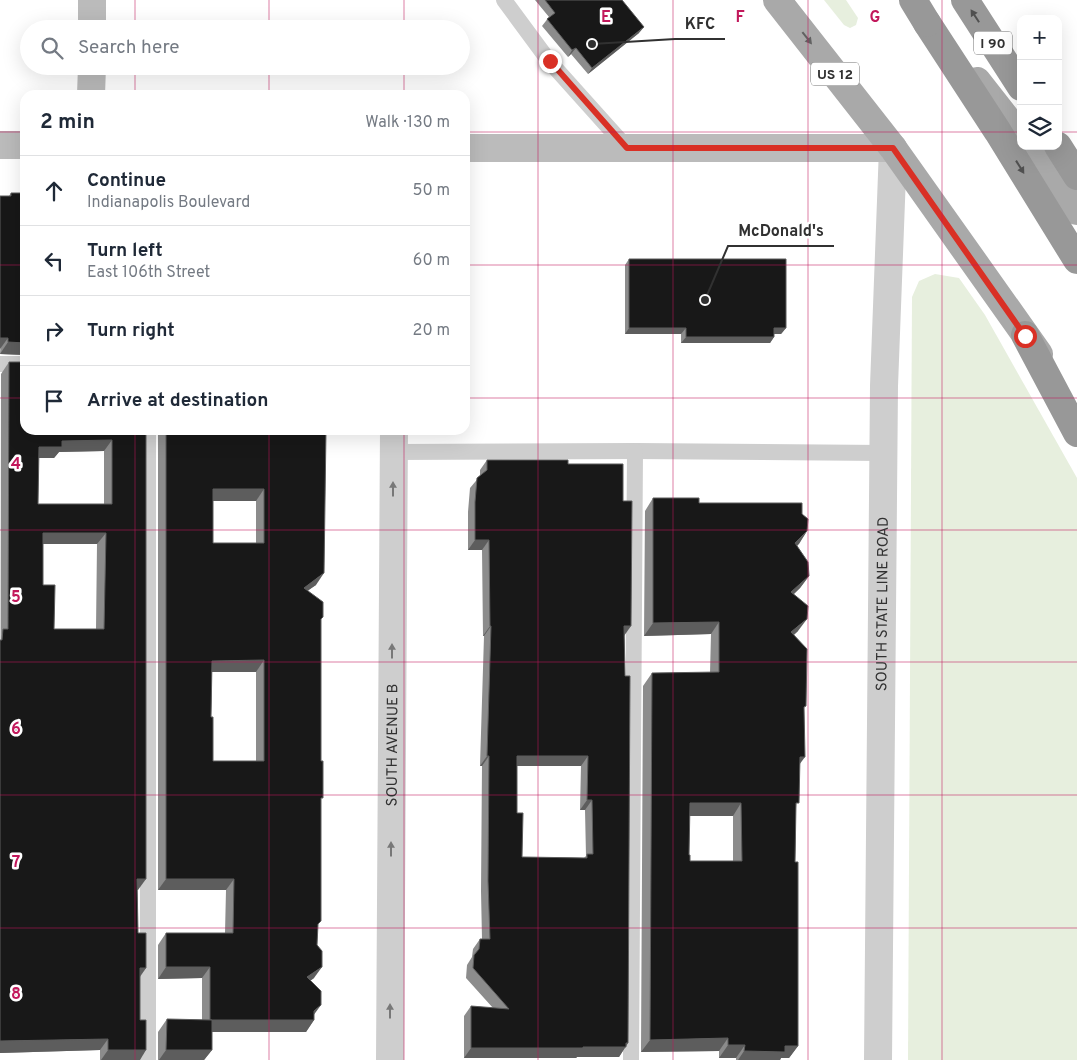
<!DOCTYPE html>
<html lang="en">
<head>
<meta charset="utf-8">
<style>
  :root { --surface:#fff; --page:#f2f2f3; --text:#1f2937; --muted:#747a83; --line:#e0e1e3 }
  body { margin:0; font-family:Overpass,sans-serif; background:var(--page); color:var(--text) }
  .controls { position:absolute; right:15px; top:15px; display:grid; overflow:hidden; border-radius:10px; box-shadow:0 5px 20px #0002 }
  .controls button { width:45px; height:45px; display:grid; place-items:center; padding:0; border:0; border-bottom:1px solid var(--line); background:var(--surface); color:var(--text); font:25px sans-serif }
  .stop { position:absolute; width:15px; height:15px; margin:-11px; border:4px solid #d93025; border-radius:50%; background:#fff }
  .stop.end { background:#d93025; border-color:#fff; box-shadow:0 1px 5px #0008 }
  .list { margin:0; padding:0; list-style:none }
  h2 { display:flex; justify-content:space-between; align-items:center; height:65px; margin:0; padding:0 20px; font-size:21px }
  h2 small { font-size:16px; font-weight:400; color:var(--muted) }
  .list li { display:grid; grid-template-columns:32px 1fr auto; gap:15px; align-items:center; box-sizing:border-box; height:70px; padding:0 20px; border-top:1px solid var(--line) }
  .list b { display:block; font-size:19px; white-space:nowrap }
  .list p { margin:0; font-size:16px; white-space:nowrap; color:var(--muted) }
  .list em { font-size:16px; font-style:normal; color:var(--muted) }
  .icon { flex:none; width:28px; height:28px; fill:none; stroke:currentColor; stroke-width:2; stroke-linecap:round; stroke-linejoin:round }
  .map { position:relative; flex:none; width:1077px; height:1060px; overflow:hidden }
  .search { position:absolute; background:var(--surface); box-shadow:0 5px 20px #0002; left:20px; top:20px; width:450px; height:55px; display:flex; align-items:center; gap:12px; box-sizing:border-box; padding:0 18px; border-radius:28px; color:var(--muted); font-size:19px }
  .panel { position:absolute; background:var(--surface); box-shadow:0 5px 20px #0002; left:20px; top:90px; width:450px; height:345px; border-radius:15px }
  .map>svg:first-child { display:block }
  .green { fill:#e7efde }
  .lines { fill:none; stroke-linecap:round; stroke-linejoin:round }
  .lane { stroke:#cecece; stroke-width:16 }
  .street { stroke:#cecece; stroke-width:28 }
  .secondary { stroke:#bbb; stroke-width:28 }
  .primary { stroke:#a9a9a9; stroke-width:28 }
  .highway { stroke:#989898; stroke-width:28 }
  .highway-bridge { stroke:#989898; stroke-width:28 }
  .wall { fill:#8c8c8c; fill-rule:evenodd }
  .shaded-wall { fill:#5d5d5d }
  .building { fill:#181818; stroke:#5d5d5d; fill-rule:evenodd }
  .oneway { fill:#505050 }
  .oneway2 { fill:#616161 }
  .oneway3 { fill:#787878 }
  .route { stroke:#d93025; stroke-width:6 }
  .grid { fill:none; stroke:#c2185b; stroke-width:1; stroke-opacity:0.55 }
  .labels { text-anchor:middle; stroke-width:5; stroke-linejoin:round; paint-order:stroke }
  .shield { fill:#fff; stroke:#6f6f6f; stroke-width:1 }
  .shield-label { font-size:14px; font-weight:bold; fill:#313131 }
  .street-label { font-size:15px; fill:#313131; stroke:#fff }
  .grid-label { font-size:16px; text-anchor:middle; font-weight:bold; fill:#c2185b; stroke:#fff; stroke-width:5; stroke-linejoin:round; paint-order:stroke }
  .leader { fill:none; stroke:#313131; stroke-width:2 }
  .callout-dot { fill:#313131; stroke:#fff; stroke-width:2 }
  .callout-label { font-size:16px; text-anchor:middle; font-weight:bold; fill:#313131; stroke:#fff; stroke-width:5; stroke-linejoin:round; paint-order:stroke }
</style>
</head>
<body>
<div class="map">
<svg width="1077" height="1060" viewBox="0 0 1077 1060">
  <rect width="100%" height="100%" fill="#fff"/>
  <g class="green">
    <path d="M824 0H846L858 18 856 25 850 28 844 25Z"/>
    <path d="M935 274 959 278 985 315 1077 478V1060H908L912 297 919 281Z"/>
  </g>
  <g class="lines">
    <g class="lane">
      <path d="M504 0 549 61 627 148"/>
      <path d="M0 364H25"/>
      <path d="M394 452 635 451 884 453"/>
      <path d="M148 1060V430"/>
      <path d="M631 1060 635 451"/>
    </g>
    <g class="street">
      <path id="s1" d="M390 1060 394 430"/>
      <path id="s2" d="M878 1060 884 386 893 148"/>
    </g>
    <g class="secondary">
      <path d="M92 29V0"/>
      <path d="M91 95 92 66"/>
      <path d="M0 145H25"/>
      <path d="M465 148H893"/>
    </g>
    <g class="primary">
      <path d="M777 0 893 148 1039 354"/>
      <path d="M977 81 1021 137"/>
      <path d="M1028 146 1077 211"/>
    </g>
    <g class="highway">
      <path d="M965 0 1021 87"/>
      <path d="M927 23 998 132 1077 260"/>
      <path d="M1058 146 1077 176"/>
      <path d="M1025 335 1077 433"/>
    </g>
    <path class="highway-bridge" d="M913 0 927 23"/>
  </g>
  <g class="wall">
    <path d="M535 0H622L639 33 588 74 571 54 568 57 542 26 549 17Z"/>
    <path d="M11 193H25V355L0 354 9 196Z"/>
    <path d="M629 259 786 328 781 334H774V337L770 343H681V334H625V265Z"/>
    <path d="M9 362 146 430 137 890 138 933 146 968 140 977V1060H100V1050L0 1053 1 374ZM104 451V504H38V458H54L59 452ZM43 544H97L96 629H54L43 585Z"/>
    <path d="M158 430H326L316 585 308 590 321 619V801L318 926 314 978 310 981 314 1020 306 1032H212V1050L204 1060H158V1032L167 1019 202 1020V978L158 979V945L166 933H225L226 890H158ZM213 501H256V543H213ZM212 672H256V761H213L211 717Z"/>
    <path d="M487 460 568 464 623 501 628 1043 619 1057H577L576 1058H464V1016L471 1006 493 1008 466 978 467 965 472 957 473 949 480 939H482L481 891 482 766H480L484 636H483L482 550H468V512L470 488 480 476V470ZM517 766H581L580 810H585L586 856 584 858 522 857 517 813Z"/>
    <path d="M653 498 802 514 807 531 797 546 809 576 800 588 794 594 798 631 794 635 804 708 796 808 795 862 798 1046 789 1058H781L780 1060H736V1058H719V1051L641 1052 643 686 652 673H710L711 634 644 636 645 511ZM689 816H733V861H690L689 855Z"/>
  </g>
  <g class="shaded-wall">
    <path d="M644 27 639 33 588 74 592 68Z"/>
    <path d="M576 48 571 54 568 57 572 50Z"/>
    <path d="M629 328H686L681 334H625Z"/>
    <path d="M774 328H786L781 334H770Z"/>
    <path d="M686 337H774L770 343H681Z"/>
    <path d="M0 338H8L0 349Z"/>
    <path d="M8 342 25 343V355L0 354Z"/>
    <path d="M112 440 104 451 59 452 54 458H31L39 447 62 441Z"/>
    <path d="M213 489H264L256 501H205Z"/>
    <path d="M807 531 799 544 786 556 795 543Z"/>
    <path d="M43 533H106L97 544H34Z"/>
    <path d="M475 540H489L482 550H468Z"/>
    <path d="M324 573 316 585 296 599 304 588Z"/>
    <path d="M809 576 800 588 782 605 791 592Z"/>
    <path d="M807 619 798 631 782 645 791 632Z"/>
    <path d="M719 622 711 634 644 636 653 623Z"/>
    <path d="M490 626H491L484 636H483Z"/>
    <path d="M624 626H631L624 636Z"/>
    <path d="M264 660 256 672H204L212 661Z"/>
    <path d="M487 756H489L482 766H480Z"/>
    <path d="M517 756H588L581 766H510Z"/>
    <path d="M800 757H805L796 769Z"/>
    <path d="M587 800H592L585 810H580Z"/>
    <path d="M690 803H741L733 816H681Z"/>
    <path d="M137 879H146L138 890H129Z"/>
    <path d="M166 879H234L226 890H158Z"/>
    <path d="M166 967H210L202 978 158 979Z"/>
    <path d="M322 967 314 978 299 989 307 977Z"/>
    <path d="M140 968H146L138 979Z"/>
    <path d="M321 1005 313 1016 314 1020 306 1032H202L210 1020 314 1011Z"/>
    <path d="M728 1038 719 1051 641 1052 650 1040Z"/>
    <path d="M108 1039 100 1050 0 1053V1041Z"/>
    <path d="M628 1043 619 1057H577L576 1058H464L471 1048 583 1047Z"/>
    <path d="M728 1045H745L736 1058H719Z"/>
    <path d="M785 1046H798L789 1058H781L780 1060H738L744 1051Z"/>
    <path d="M108 1050H146L140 1060H101Z"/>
    <path d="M166 1050H212L204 1060H159Z"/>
  </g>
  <g class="building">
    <path d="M545 0H622L644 27 592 68 576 48 572 50 547 19 555 13Z"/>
    <path d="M11 193H25V343L8 342V338H0V196H11Z"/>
    <path d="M629 259H786V328H774V337H686V328H629Z"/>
    <path d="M9 362H25V430H146V879H137L138 933H146V968H140V1020H146V1050H108V1039L0 1041V640H2L3 629H8ZM112 440V504H38L39 447H62V441ZM43 533H106L104 629H54L55 585H43Z"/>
    <path d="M166 430H326L324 573 304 588 323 602V617L321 619V761H323V798H321V921L318 924 317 945 322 951V967L307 977 321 991V1005L314 1011V1020H210V967H166V933H233L234 879H166ZM213 489H264V543H213ZM264 660V761H213V717H211L212 661Z"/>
    <path d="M487 460H568V464H623V501H632L631 626H624L625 676H630L628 1043H626V1047H583V1048H471V1006L509 1009 473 968 474 955 479 949 480 939H490L488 881 489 756H487L491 626H490L489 540H475V502L477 478 487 470ZM517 756H588L587 800H592L593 854H587V858L522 857 523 813H517Z"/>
    <path d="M653 498H699V503H802V514L808 519 807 531 795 543 808 562 809 576 791 592 808 606 807 619 791 632 807 649 806 706 804 707 805 757H800L799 803H796L795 862H798V1046H785V1052L744 1051 745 1045H728V1038L650 1040 652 673 719 672V622L653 623ZM690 803H741L742 861H690V855H689Z"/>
    <path d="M167 1019 212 1020V1050H166Z"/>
  </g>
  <defs><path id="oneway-solid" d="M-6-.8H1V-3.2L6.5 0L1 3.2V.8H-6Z" transform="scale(1.25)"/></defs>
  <g class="oneway">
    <use href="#oneway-solid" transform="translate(975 16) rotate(-123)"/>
    <use href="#oneway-solid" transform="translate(1020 167) rotate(58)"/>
  </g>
  <use class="oneway2" href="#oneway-solid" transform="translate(807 38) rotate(52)"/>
  <g class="oneway3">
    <use href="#oneway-solid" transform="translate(393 489) rotate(-90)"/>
    <use href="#oneway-solid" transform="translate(392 651) rotate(-90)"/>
    <use href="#oneway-solid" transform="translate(391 849) rotate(-90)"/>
    <use href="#oneway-solid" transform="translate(390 1011) rotate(-90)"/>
  </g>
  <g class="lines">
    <path class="route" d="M550 61 627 148H893L1025 336"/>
  </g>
  <path class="grid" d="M135 0V29M269 0V29M404 0V29M538 0V1060M673 0V1060M808 0V1060M942 0V1060M135 66V95M269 66V95M404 66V95M0 132H25M465 132H1021M1058 132H1077M0 265H25M465 265H1077M0 398H25M465 398H1077M135 430V1060M269 430V1060M404 430V1060M0 530H1077M0 662H1077M0 795H1077M0 928H1077"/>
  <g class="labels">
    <g class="shield">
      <rect x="974" y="31.5" width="38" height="23" rx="4"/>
      <rect x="811" y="62.5" width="48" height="23" rx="4"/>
    </g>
    <g class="shield-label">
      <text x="993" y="48">I 90</text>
      <text x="835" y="79">US 12</text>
    </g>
    <g class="street-label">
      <text dy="5" stroke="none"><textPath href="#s2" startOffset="456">SOUTH STATE LINE ROAD</textPath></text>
      <text dy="5" stroke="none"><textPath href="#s1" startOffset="315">SOUTH AVENUE B</textPath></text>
    </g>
  </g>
  <g class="grid-label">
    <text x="606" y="22">E</text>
    <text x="740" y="22">F</text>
    <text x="875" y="22">G</text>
    <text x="16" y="469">4</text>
    <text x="16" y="602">5</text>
    <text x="16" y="734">6</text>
    <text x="16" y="867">7</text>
    <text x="16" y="999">8</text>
  </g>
  <path class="leader" d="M592 44L675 39H725M705 300L728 246H834"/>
  <g class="callout-dot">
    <circle cx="592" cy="44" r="5"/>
    <circle cx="705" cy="300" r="5"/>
  </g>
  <g class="callout-label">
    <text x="700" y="29">KFC</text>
    <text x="781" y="236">McDonald's</text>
  </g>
</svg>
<div class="controls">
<button>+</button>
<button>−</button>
<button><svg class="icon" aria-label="layers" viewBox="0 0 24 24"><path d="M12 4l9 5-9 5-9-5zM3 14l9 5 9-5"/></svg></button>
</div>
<div class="stop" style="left:1025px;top:336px"></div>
<div class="stop end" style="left:550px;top:61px"></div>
<div class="search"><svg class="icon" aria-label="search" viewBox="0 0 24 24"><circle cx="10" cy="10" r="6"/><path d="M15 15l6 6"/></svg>Search here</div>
<section class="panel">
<h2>2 min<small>Walk · 130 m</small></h2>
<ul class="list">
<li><svg class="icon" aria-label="ahead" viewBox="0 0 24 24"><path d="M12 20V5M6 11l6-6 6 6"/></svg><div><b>Continue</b><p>Indianapolis Boulevard</p></div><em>50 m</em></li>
<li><svg class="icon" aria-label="left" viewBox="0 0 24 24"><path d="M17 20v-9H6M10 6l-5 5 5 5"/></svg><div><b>Turn left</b><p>East 106th Street</p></div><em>60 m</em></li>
<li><svg class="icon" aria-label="right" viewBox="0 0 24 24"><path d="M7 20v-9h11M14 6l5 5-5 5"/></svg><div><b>Turn right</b></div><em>20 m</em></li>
<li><svg class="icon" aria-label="arrive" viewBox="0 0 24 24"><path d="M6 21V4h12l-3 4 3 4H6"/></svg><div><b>Arrive at destination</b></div></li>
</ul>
</section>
</div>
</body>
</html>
